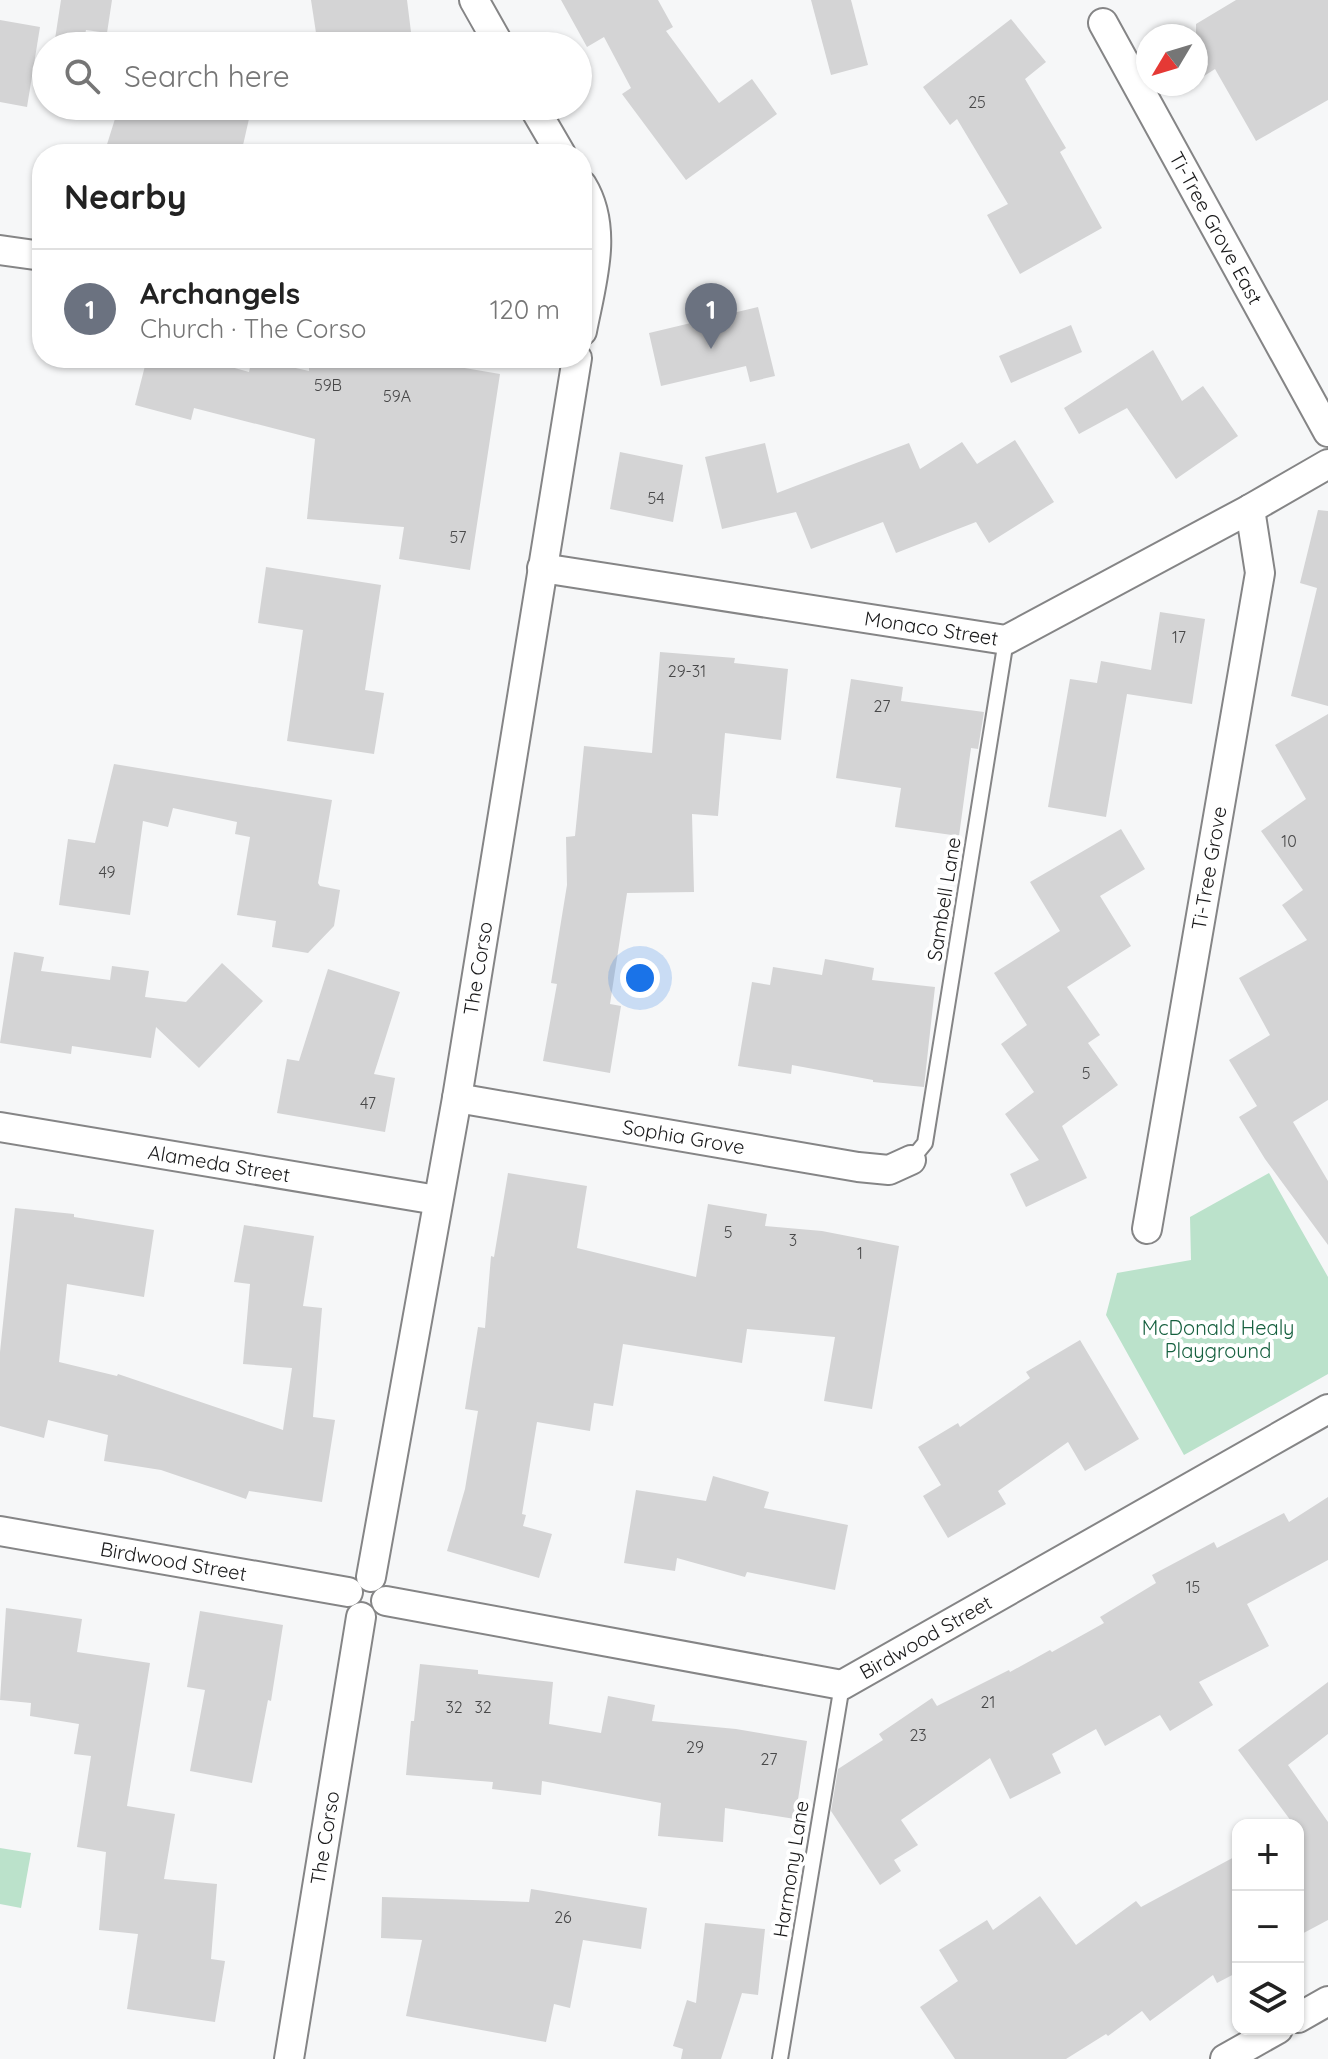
<!DOCTYPE html>
<html lang="en">
<head>
<meta charset="utf-8">
<style>
  :root { --surface:#fff; --page:#f6f6f6; --text:#222; --muted:#767676; --line:#e0e0e0; --accent:#1a73e8 }
  body { margin:0; font-family:Quicksand,sans-serif; background:var(--page); color:var(--text) }
  .controls { position:absolute; right:24px; bottom:24px; display:grid; overflow:hidden; border-radius:16px; box-shadow:0 2px 6px #0004 }
  .controls button { width:72px; height:72px; display:grid; place-items:center; padding:0; border:0; border-bottom:2px solid var(--line); background:var(--surface); color:var(--text); font:40px sans-serif }
  .compass { position:absolute; left:1136px; top:24px; width:72px; height:72px; border-radius:50%; background:var(--surface); box-shadow:0 2px 6px #0004; rotate:232deg }
  .you { position:absolute; left:640px; top:978px; width:28px; height:28px; margin:-20px; border:6px solid #fff; border-radius:50%; background:#1a73e8; box-shadow:0 0 0 12px #1a73e833 }
  .badge { display:grid; place-items:center; width:52px; height:52px; border-radius:50%; background:var(--accent); color:#fff; font-size:26px; font-weight:700 }
  .pin { position:absolute; translate:-50% -66px; filter:drop-shadow(0 2px 4px #0008) }
  .pin::after { content:''; position:absolute; top:42px; width:28px; height:24px; background:inherit; clip-path:polygon(0 0,100% 0,50% 100%) }
  .list { margin:0; padding:0; list-style:none }
  h2 { display:flex; justify-content:space-between; align-items:center; height:104px; margin:0; padding:0 32px; font-size:34px }
  h2 small { font-size:26px; font-weight:400; color:var(--muted) }
  .list li { display:grid; grid-template-columns:52px 1fr auto; gap:24px; align-items:center; box-sizing:border-box; height:120px; padding:0 32px; border-top:2px solid var(--line) }
  .list b { display:block; font-size:30px; white-space:nowrap }
  .list p { margin:0; font-size:26px; white-space:nowrap; color:var(--muted) }
  .list em { font-size:26px; font-style:normal; color:var(--muted) }
  .icon { flex:none; width:44px; height:44px; fill:none; stroke:currentColor; stroke-width:2; stroke-linecap:round; stroke-linejoin:round }
  .map { position:relative; flex:none; width:1328px; height:2059px; overflow:hidden }
  .search { position:absolute; background:var(--surface); box-shadow:0 2px 6px #0004; left:32px; top:32px; width:560px; height:88px; display:flex; align-items:center; gap:20px; box-sizing:border-box; padding:0 28px; border-radius:44px; color:var(--muted); font-size:30px }
  .panel { position:absolute; background:var(--surface); box-shadow:0 2px 6px #0004; left:32px; top:144px; width:560px; height:224px; border-radius:32px }
  .map>svg:first-child { display:block }
  .green { fill:#bbe2cb }
  .building { fill:#d4d4d5 }
  .lines { fill:none; stroke-linecap:round; stroke-linejoin:round }
  .lane-casing { stroke:#858586; stroke-width:18 }
  .street-casing { stroke:#858586; stroke-width:32 }
  .lane { stroke:#fff; stroke-width:14 }
  .street { stroke:#fff; stroke-width:28 }
  .labels { text-anchor:middle; stroke-width:8; stroke-linejoin:round; paint-order:stroke }
  .number-label { font-size:16px; fill:#484849 }
  .street-label { font-size:20px; fill:#19191a; stroke:#fff }
  .park-label { font-size:20px; fill:#16603f; stroke:#fff }
</style>
</head>
<body>
<div class="map">
<svg width="1328" height="2059" viewBox="0 0 1328 2059">
  <rect width="100%" height="100%" fill="#f6f7f8"/>
  <g class="green">
    <path d="M1269 1173 1328 1277V1374L1184 1455 1106 1315 1117 1273 1191 1260 1190 1217Z"/>
    <path d="M0 1848 31 1853 21 1908 0 1904Z"/>
  </g>
  <g class="building">
    <path d="M61 0H112L107 33 86 30 83 44 55 39Z"/>
    <path d="M311 0H407L411 32 318 46Z"/>
    <path d="M561 0H658L673 27 666 31 719 103 752 79 777 114 686 180 622 94 631 88 604 37 587 47Z"/>
    <path d="M811 0H851L868 65 831 75Z"/>
    <path d="M1236 0H1328V100L1256 141 1215 69 1204 76 1196 61V24Z"/>
    <path d="M1011 19 1046 62 1025 79 1066 148 1060 152 1102 228 1020 274 987 215 1008 204 957 119 950 125 923 87Z"/>
    <path d="M0 20 40 27 27 107 0 102Z"/>
    <path d="M119 106H234L251 110 241 154H104Z"/>
    <path d="M758 307 775 376 750 382 746 366 661 386 649 333Z"/>
    <path d="M1071 325 1082 352 1011 383 999 356Z"/>
    <path d="M1153 350 1182 401 1203 386 1238 436 1176 479 1127 408 1079 434 1064 408Z"/>
    <path d="M147 358H199L249 372 252 358 309 371V358H371L447 365 500 374 470 570 399 559 404 527 307 519 315 439 194 408 191 420 135 405Z"/>
    <path d="M1015 440 1054 502 989 543 976 522 896 553 883 522 811 549 796 512 722 529 705 457 765 443 777 493 909 443 920 469 962 442 977 464Z"/>
    <path d="M620 452 683 465 673 522 610 509Z"/>
    <path d="M1318 510 1328 511V706L1291 696 1317 588 1300 583Z"/>
    <path d="M266 567 381 585 365 690 384 693 374 754 287 741 303 630 258 623Z"/>
    <path d="M1160 612 1205 619 1192 704 1127 694 1106 817 1048 807 1070 679 1097 683 1101 661 1151 670Z"/>
    <path d="M660 652 735 658 734 663 788 669 781 740 725 733 718 816 692 814 694 892 627 893 610 1004 621 1006 610 1073 543 1061 557 984 551 983 567 885 566 837 575 836 584 746 652 753Z"/>
    <path d="M851 679 903 687 901 701 984 712 978 749 971 748 959 836 895 827 901 788 836 778Z"/>
    <path d="M1328 714V1100L1293 1122 1328 1181V1245L1265 1159 1239 1117 1257 1106 1229 1060 1270 1035 1239 978 1307 940 1282 905 1303 890 1261 831 1306 799 1275 745Z"/>
    <path d="M114 764 332 800 318 883 320 886 340 890 334 926 308 953 272 947 276 921 237 915 250 837 235 834 237 822 173 808 168 827 143 821 130 915 59 905 68 839 95 843Z"/>
    <path d="M1121 829 1145 869 1100 896 1131 946 1067 987 1100 1035 1088 1043 1118 1085 1062 1126 1087 1178 1026 1207 1010 1174 1039 1160 1005 1114 1034 1092 1001 1044 1027 1025 994 973 1060 931 1030 882Z"/>
    <path d="M14 952 44 957 41 971 110 980 112 966 149 971 145 997 186 1002 222 963 263 1001 199 1068 156 1027 151 1058 72 1046 71 1054 0 1043Z"/>
    <path d="M825 959 874 968 872 980 935 987 924 1087 873 1082V1080L792 1065 791 1074 738 1066 752 982 770 985 773 967 822 975Z"/>
    <path d="M328 969 400 992 374 1074 395 1078 385 1132 277 1113 287 1059 299 1061Z"/>
    <path d="M508 1173 587 1186 577 1248 696 1277 708 1204 767 1214 765 1226 822 1231 899 1246 872 1409 824 1401 835 1337 747 1329 742 1363 623 1344 613 1406 594 1403 590 1431 537 1422 522 1514 526 1515 523 1526 552 1534 539 1578 447 1551 465 1489 478 1411 465 1409 478 1327 485 1328 491 1256 494 1257Z"/>
    <path d="M15 1208 74 1214V1217L154 1230 144 1297 67 1284 59 1362 117 1376 118 1374 283 1430 292 1368 243 1364 250 1284 234 1282 244 1225 314 1236 303 1306 322 1308 313 1417 335 1420 322 1502 249 1491 246 1499 161 1470 104 1461 108 1435 48 1420 44 1438 0 1426V1352Z"/>
    <path d="M1080 1340 1139 1439 1085 1471 1068 1442 998 1491 1006 1504 948 1538 923 1496 941 1485 918 1447 958 1423 960 1427 1030 1378 1026 1372Z"/>
    <path d="M713 1476 769 1492 764 1508 848 1525 835 1590 747 1572 745 1577 677 1558 675 1571 624 1563 636 1490 706 1501Z"/>
    <path d="M1328 1497V1560L1247 1604 1269 1646 1199 1682 1213 1705 1170 1731 1160 1715 1105 1746 1096 1729 1052 1754 1061 1773 1010 1799 990 1758 901 1820 918 1845 894 1860 901 1871 880 1885 831 1811 838 1769 883 1740 879 1734 932 1698 937 1706 1009 1670 1010 1672 1050 1650 1052 1652 1104 1623 1100 1617 1156 1583 1152 1575 1214 1542 1217 1548 1284 1513 1289 1522Z"/>
    <path d="M6 1608 82 1619 77 1652 150 1663 127 1806 175 1814 164 1879 217 1884 211 1959 225 1961 215 2022 127 2009 138 1934 99 1930 106 1852 77 1847 91 1756 74 1754 79 1724 30 1716 31 1703 0 1700Z"/>
    <path d="M200 1611 283 1625 271 1701 268 1700 252 1783 190 1771 205 1690 187 1687Z"/>
    <path d="M420 1664 478 1670V1674L553 1682 549 1724 601 1733 608 1696 655 1705 652 1721 736 1729 807 1741 795 1819 725 1808 723 1842 658 1836 661 1803 542 1781 541 1795 492 1789 493 1782 406 1775 411 1721H414Z"/>
    <path d="M1328 1682V1734L1288 1765 1328 1822V1920L1298 1936V1825H1294L1238 1750Z"/>
    <path d="M1238 1855V1972L1217 1983 1213 1975 1150 2021 1142 2011 1108 2036 1106 2034 1066 2059H955L920 2007 958 1981 939 1950 987 1920 993 1930 1040 1896 1076 1945 1136 1901 1141 1907Z"/>
    <path d="M531 1889 647 1908 641 1949 583 1940 570 2008 554 2004 546 2042 406 2016 422 1940 381 1938 382 1897 529 1902Z"/>
    <path d="M705 1923 765 1929 758 1995 742 1993 721 2059H681L683 2049 673 2046 687 2000 696 2003Z"/>
  </g>
  <g class="lines">
    <defs>
      <g id="lane">
        <path d="M911 1160 925 1143 1006 640"/>
        <path d="M780 2059 842 1685"/>
      </g>
      <g id="street">
        <path d="M474 0 500 46"/>
        <path id="s1" d="M1103 23 1328 432"/>
        <path d="M533 106 561 154"/>
        <path d="M582 185C609 229 591 284 582 331"/>
        <path d="M0 250 42 256"/>
        <path id="s2" d="M542 568 1006 640 1250 509 1328 464"/>
        <path id="s3" d="M457 1098 858 1167 889 1170 911 1160"/>
        <path id="s4" d="M0 1127 437 1200"/>
        <path id="s5" d="M1147 1229 1260 573 1250 509"/>
        <path id="s6" d="M0 1531 348 1592"/>
        <path id="s7" d="M371 1577 457 1098 577 358"/>
        <path id="s8" d="M386 1601 842 1685 1328 1409"/>
        <path d="M1298 2018 1328 2001"/>
        <path id="s9" d="M289 2059 361 1617"/>
        <path d="M1225 2059 1278 2029"/>
      </g>
    </defs>
    <use href="#lane" class="lane-casing"/>
    <use href="#street" class="street-casing"/>
    <use href="#lane" class="lane"/>
    <use href="#street" class="street"/>
  </g>
  <g class="labels">
    <g class="number-label">
      <text x="977" y="108">25</text>
      <text x="328" y="391">59B</text>
      <text x="397" y="402">59A</text>
      <text x="656" y="504">54</text>
      <text x="458" y="543">57</text>
      <text x="1179" y="643">17</text>
      <text x="687" y="677">29-31</text>
      <text x="882" y="712">27</text>
      <text x="1289" y="847">10</text>
      <text x="107" y="878">49</text>
      <text x="1086" y="1079">5</text>
      <text x="368" y="1109">47</text>
      <text x="728" y="1238">5</text>
      <text x="793" y="1246">3</text>
      <text x="860" y="1259">1</text>
      <text x="1193" y="1593">15</text>
      <text x="988" y="1708">21</text>
      <text x="454" y="1713">32</text>
      <text x="483" y="1713">32</text>
      <text x="918" y="1741">23</text>
      <text x="695" y="1753">29</text>
      <text x="769" y="1765">27</text>
      <text x="563" y="1923">26</text>
    </g>
    <g class="street-label">
      <text dy="7" stroke="none"><textPath href="#s1" startOffset="234">Ti-Tree Grove East</textPath></text>
      <text dy="7" stroke="none"><textPath href="#s2" startOffset="394">Monaco Street</textPath></text>
      <text dy="7" stroke="none"><textPath href="#s5" startOffset="366">Ti-Tree Grove</textPath></text>
      <text transform="translate(944 899) rotate(-81)" y="7">Sambell Lane</text>
      <text dy="7" stroke="none"><textPath href="#s7" startOffset="618">The Corso</textPath></text>
      <text dy="7" stroke="none"><textPath href="#s3" startOffset="230">Sophia Grove</textPath></text>
      <text dy="7" stroke="none"><textPath href="#s4" startOffset="222">Alameda Street</textPath></text>
      <text dy="7" stroke="none"><textPath href="#s6" startOffset="176">Birdwood Street</textPath></text>
      <text dy="7" stroke="none"><textPath href="#s8" startOffset="560">Birdwood Street</textPath></text>
      <text dy="7" stroke="none"><textPath href="#s9" startOffset="224">The Corso</textPath></text>
      <text transform="translate(791 1869) rotate(-81)" y="7">Harmony Lane</text>
    </g>
    <g class="park-label">
      <text x="1218" y="1335">McDonald Healy<tspan x="1218" dy="23">Playground</tspan></text>
    </g>
  </g>
</svg>
<div class="controls">
<button>+</button>
<button>−</button>
<button><svg class="icon" aria-label="layers" viewBox="0 0 24 24"><path d="M12 4l9 5-9 5-9-5zM3 14l9 5 9-5"/></svg></button>
</div>
<svg class="compass" viewBox="-18 -18 36 36"><path d="M0-13l5 13h-10z" fill="#e53935"/><path d="M0 13l5-13h-10z" fill="#767676"/></svg>
<div class="you"></div>
<div class="pin badge" style="left:711px;top:349px;background:#6b7280">1</div>
<div class="search"><svg class="icon" aria-label="search" viewBox="0 0 24 24"><circle cx="10" cy="10" r="6"/><path d="M15 15l6 6"/></svg>Search here</div>
<section class="panel">
<h2>Nearby<small></small></h2>
<ul class="list">
<li><span class="badge" style="background:#6b7280">1</span><div><b>Archangels</b><p>Church · The Corso</p></div><em>120 m</em></li>
</ul>
</section>
</div>
</body>
</html>
